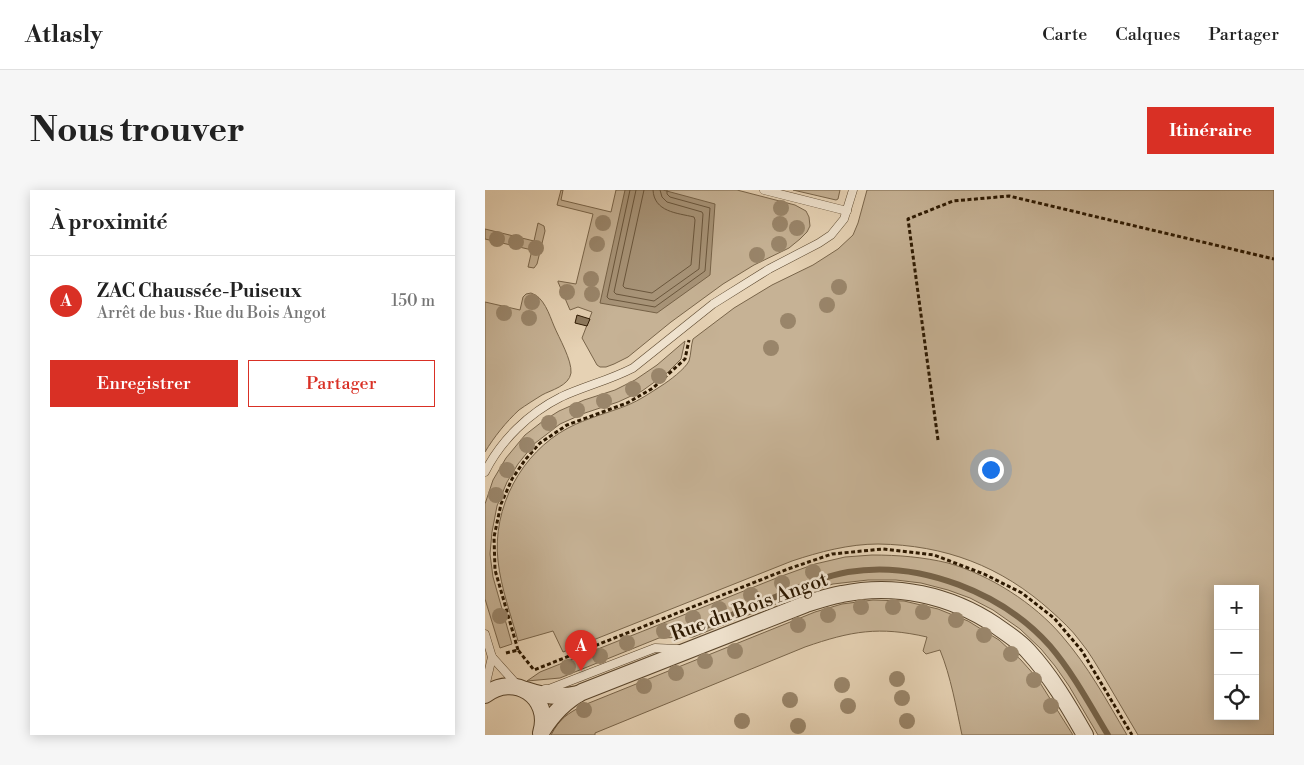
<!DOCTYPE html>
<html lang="fr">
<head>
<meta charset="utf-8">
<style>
  :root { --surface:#fff; --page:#f6f6f6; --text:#222; --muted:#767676; --line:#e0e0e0; --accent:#d93025 }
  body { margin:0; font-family:"Libre Bodoni",serif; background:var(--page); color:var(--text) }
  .controls { position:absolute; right:15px; bottom:15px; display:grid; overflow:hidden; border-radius:0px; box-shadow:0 2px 12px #0003 }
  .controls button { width:45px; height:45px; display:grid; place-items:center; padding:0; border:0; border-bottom:1px solid var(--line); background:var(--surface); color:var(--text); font:25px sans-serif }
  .you { position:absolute; left:505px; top:279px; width:18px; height:18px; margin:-12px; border:4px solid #fff; border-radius:50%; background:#1a73e8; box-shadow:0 0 0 8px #1a73e833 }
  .badge { display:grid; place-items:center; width:32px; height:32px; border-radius:50%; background:var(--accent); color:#fff; font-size:16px; font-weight:700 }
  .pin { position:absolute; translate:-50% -41px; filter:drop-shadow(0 1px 2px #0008) }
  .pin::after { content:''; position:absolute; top:26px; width:18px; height:15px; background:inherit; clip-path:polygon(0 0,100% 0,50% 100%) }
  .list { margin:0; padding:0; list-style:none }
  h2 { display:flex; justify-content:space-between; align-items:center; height:65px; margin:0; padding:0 20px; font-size:21px }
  h2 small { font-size:16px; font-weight:400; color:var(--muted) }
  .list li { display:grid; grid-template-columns:32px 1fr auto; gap:15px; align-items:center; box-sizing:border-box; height:90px; padding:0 20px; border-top:1px solid var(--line) }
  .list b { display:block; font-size:19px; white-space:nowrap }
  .list p { margin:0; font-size:16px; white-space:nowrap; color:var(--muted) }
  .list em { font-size:16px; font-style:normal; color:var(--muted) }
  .actions { display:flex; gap:10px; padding:15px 20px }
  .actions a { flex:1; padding:11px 0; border:1px solid var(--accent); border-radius:0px; text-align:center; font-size:18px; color:var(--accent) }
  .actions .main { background:var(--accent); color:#fff }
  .icon { flex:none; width:28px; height:28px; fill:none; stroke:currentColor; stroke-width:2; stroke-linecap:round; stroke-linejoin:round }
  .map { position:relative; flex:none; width:789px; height:545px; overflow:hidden; border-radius:0px }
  header { display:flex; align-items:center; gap:30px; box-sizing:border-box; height:70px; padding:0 25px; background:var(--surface); border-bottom:1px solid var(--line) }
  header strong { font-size:24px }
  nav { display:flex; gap:28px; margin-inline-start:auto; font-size:18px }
  .intro { display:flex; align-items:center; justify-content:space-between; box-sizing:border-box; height:120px; padding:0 30px }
  h1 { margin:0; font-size:35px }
  .button { padding:12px 22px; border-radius:0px; background:var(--accent); color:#fff; font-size:18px; font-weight:700 }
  main { display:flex; gap:30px; padding:0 30px }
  aside { flex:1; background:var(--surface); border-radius:0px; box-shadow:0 2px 12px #0003 }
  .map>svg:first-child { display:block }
  .green { fill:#c6b295; stroke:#79654a; fill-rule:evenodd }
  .water { fill:#a79377; stroke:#766247 }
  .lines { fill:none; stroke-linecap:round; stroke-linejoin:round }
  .shore { stroke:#6a563c; stroke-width:1 }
  .stream { stroke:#766247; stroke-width:6 }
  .building { fill:#8d795e; stroke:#2c1800 }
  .lane-casing { stroke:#5a462d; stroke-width:9 }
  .street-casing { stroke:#5a462d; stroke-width:18 }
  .path { stroke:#2c1800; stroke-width:3; stroke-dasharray:4 2.5; stroke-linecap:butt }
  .lane { stroke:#efe2ce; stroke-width:8 }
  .street { stroke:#efe2ce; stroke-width:16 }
  .tree { fill:#99856a }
  .labels { text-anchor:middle; stroke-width:5; stroke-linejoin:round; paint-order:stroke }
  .street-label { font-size:20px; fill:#2c1800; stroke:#efe2ce }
</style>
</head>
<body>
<header>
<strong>Atlasly</strong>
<nav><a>Carte</a><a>Calques</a><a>Partager</a></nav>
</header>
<div class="intro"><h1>Nous trouver</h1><a class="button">Itinéraire</a></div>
<main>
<aside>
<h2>À proximité<small></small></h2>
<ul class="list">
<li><span class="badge">A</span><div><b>ZAC Chaussée-Puiseux</b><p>Arrêt de bus · Rue du Bois Angot</p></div><em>150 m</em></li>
</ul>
<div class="actions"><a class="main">Enregistrer</a><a>Partager</a></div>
</aside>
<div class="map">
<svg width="789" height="545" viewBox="0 0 789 545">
  <rect width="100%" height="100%" fill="#e6d2b4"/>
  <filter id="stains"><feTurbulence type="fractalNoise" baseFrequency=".004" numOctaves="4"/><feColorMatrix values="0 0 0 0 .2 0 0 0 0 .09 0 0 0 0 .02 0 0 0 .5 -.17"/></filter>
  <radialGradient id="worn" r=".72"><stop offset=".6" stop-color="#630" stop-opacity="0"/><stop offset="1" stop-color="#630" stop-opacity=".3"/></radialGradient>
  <g class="green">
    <path d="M76 0H78L76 10 126 22 131 0H252L310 15 321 21 324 27 325 36 322 42 315 49 304 58 269 75 238 94 186 132 143 167 129 174 121 177H115L112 175 97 148 107 122 93 117 85 120 73 92V91L91 94 108 24 72 15Z"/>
    <path d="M308 0H355L353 9 351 10Z"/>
    <path d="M382 0H789V545H653C642 526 631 508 620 489 612 476 605 463 595 451 587 440 576 430 566 421 516 376 460 355 393 354 364 354 334 362 307 371L78 462 68 441 33 451C26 425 16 398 13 371 7 318 36 263 83 238 102 228 123 223 143 215 155 210 165 203 176 196 184 191 200 179 204 171 206 165 206 155 208 149L249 118 287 95 328 75 353 59 368 45 373 33ZM733 399H770V526H733Z"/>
    <path d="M53 33 59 36 60 41 52 74 49 78 43 77 47 60 0 49V39L49 51Z"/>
    <path d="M46 103C59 107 64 124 69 136 74 148 87 170 86 183 84 196 66 200 57 205 49 210 41 215 34 220 21 232 9 247 0 262V112L35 120 38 107 41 104Z"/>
    <path d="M200 151 196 169 182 183 157 201 133 212 100 223 75 234 49 254 33 274 22 292 12 316 7 342 5 364 8 387 27 454 15 458 0 409V314L8 290 21 268 40 245 58 231 74 221 99 210 130 200 150 190 172 175Z"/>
    <path d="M387 365C413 365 438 367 463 373 505 385 549 413 577 446 603 476 622 511 642 545H613L584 496 570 476 556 459 535 439 508 420 485 408 463 400 436 393 411 390H383L348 394 321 402 208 447 174 448 75 488 42 491 55 482 294 387 330 374 360 367Z"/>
    <path d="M388 410 419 411 453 419 483 431 514 450 536 470 552 488 588 545H477C471 517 466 487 455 460L441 464 438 461 442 447C394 436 366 441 320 457L110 543V545H66C75 528 82 524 99 515L330 422 357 414Z"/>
  </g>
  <path class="water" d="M140 0H178L230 14 225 85 172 123 115 113Z"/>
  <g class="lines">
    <g class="shore">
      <path d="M145 0 122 107 124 109 170 117 220 81 225 18 185 7 182 4V0"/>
      <path d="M151 0 129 102 131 104 169 111 214 79 218 24 217 22 182 12 177 7 175 0"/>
      <path d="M159 0 138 96 140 98 167 103 206 75 210 30 209 27C192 23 169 22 168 0"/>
    </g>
    <path class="stream" d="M197 443 215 439C241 427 268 416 295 405 317 396 340 386 363 382 435 370 518 403 565 456 588 483 605 515 623 545"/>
  </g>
  <path class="building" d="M92 125 105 129 102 136 90 133Z"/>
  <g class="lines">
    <defs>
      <g id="lane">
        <path d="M279 0 362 21"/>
        <path d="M0 282C16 250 44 223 76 207 100 196 125 190 148 178L228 114 284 79 334 53 346 45 359 29 368 0"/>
        <path d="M0 444 7 467 33 496"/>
        <path d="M0 497 7 467"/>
        <path d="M60 499H64L170 458 193 459"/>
      </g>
      <g id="street">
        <path d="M41 500C58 506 75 508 93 504"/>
        <path d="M0 505C29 482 67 507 56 543"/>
        <path d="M57 541C67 525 80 511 97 502L321 414C333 410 345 406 357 404 410 393 465 405 510 435 521 443 533 450 543 461 566 486 583 515 600 545"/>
      </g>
    </defs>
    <use href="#lane" class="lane-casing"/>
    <use href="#street" class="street-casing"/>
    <g class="path">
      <path d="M453 250 423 29 468 11 524 6 789 69"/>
      <path d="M33 460 10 380 9 347 16 314 27 289 40 270 55 253 82 235 142 213 168 198 200 169 204 150"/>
      <path d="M21 463 33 460 49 480 303 379 347 364 398 359 449 365 499 384 537 403 569 428 597 461 647 545"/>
    </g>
    <use href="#lane" class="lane"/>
    <use href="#street" class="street"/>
  </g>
  <g class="tree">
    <circle cx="296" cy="18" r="8"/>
    <circle cx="118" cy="33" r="8"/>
    <circle cx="295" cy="34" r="8"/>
    <circle cx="312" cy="38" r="8"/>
    <circle cx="12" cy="49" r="8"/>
    <circle cx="31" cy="52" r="8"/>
    <circle cx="112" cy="54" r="8"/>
    <circle cx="294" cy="54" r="8"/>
    <circle cx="51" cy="58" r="8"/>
    <circle cx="272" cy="65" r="8"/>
    <circle cx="106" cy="89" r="8"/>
    <circle cx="354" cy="97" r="8"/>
    <circle cx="82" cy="102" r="8"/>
    <circle cx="107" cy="104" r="8"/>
    <circle cx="47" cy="112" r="8"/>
    <circle cx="342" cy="115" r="8"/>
    <circle cx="19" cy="123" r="8"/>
    <circle cx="44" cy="128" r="8"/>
    <circle cx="303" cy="131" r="8"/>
    <circle cx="286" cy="158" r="8"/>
    <circle cx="174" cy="186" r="8"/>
    <circle cx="148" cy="199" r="8"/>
    <circle cx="119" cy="211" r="8"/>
    <circle cx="92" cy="220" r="8"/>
    <circle cx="64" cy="233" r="8"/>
    <circle cx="42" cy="255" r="8"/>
    <circle cx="22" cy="280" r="8"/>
    <circle cx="11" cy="305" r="8"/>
    <circle cx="328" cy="382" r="8"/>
    <circle cx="297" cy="393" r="8"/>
    <circle cx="266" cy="405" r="8"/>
    <circle cx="376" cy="417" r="8"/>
    <circle cx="408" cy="417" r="8"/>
    <circle cx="234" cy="419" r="8"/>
    <circle cx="438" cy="422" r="8"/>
    <circle cx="343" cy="425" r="8"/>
    <circle cx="15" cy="426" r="8"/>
    <circle cx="208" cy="428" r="8"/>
    <circle cx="471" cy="430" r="8"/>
    <circle cx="313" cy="435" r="8"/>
    <circle cx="179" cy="441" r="8"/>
    <circle cx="499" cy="445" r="8"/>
    <circle cx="142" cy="453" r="8"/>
    <circle cx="250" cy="461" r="8"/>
    <circle cx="526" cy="464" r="8"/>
    <circle cx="115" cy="466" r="8"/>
    <circle cx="220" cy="471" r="8"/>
    <circle cx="83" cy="477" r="8"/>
    <circle cx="191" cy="483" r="8"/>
    <circle cx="412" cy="489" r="8"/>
    <circle cx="549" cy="490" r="8"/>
    <circle cx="357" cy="495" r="8"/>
    <circle cx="159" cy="496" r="8"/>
    <circle cx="417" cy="508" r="8"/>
    <circle cx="305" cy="510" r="8"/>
    <circle cx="363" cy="516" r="8"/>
    <circle cx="566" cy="516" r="8"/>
    <circle cx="99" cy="520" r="8"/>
    <circle cx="257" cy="531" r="8"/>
    <circle cx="422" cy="531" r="8"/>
    <circle cx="313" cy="536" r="8"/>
  </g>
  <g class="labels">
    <g class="street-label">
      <text transform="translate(264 416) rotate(-20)" y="7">Rue du Bois Angot</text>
    </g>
  </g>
  <rect width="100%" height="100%" filter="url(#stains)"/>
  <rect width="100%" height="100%" fill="url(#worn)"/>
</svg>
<div class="controls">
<button>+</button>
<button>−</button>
<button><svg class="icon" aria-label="locate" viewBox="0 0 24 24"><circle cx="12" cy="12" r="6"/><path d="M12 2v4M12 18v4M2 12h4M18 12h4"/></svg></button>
</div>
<div class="you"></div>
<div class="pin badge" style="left:96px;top:481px">A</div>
</div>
</main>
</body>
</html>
